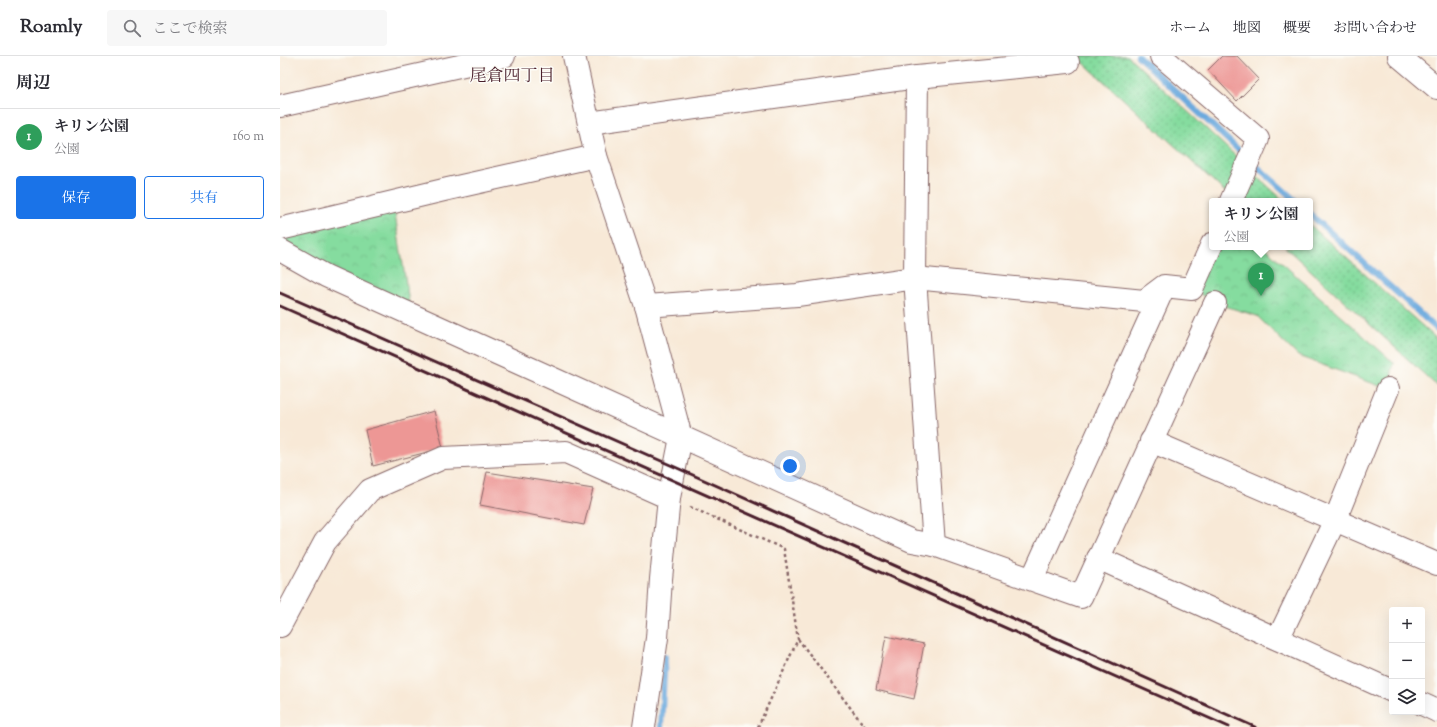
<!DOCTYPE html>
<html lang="ja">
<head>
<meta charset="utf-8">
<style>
  :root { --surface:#fff; --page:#f7f7f7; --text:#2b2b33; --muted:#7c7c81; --line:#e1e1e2; --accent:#1a73e8 }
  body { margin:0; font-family:"Sorts Mill Goudy","Noto Serif JP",serif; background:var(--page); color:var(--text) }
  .controls { position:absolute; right:12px; bottom:12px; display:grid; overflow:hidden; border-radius:4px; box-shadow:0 4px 16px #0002 }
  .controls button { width:36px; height:36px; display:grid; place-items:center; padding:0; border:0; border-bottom:1px solid var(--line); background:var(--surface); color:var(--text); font:20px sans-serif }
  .you { position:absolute; left:510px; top:410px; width:14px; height:14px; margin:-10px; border:3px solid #fff; border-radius:50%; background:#1a73e8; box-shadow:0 0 0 6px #1a73e833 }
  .badge { display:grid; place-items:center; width:26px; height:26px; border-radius:50%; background:var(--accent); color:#fff; font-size:13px; font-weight:700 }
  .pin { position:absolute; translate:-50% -33px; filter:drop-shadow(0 1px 2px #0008) }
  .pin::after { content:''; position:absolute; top:21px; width:14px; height:12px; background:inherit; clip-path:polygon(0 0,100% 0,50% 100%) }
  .popup { position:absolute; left:929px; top:142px; width:104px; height:52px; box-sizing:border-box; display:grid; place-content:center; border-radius:4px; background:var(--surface); filter:drop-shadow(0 1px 3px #0005); font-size:13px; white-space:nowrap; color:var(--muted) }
  .popup b { font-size:15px; color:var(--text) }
  .popup::after { content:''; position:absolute; left:50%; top:100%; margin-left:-8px; border:8px solid transparent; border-top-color:var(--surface) }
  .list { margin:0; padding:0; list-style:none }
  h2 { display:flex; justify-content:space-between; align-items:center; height:52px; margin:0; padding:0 16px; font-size:17px }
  h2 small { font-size:13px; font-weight:400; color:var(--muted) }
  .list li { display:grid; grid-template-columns:26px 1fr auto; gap:12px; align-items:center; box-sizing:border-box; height:56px; padding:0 16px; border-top:1px solid var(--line) }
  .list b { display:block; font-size:15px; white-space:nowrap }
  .list p { margin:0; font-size:13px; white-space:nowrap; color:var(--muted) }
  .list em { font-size:13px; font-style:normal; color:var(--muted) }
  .actions { display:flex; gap:8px; padding:12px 16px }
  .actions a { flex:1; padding:9px 0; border:1px solid var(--accent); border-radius:4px; text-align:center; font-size:14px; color:var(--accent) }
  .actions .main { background:var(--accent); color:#fff }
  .icon { flex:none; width:22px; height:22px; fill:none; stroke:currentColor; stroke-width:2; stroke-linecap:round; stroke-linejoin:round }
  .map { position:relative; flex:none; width:1157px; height:671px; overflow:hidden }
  header { display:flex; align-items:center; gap:24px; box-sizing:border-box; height:56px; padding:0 20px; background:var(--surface); border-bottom:1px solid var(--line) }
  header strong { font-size:19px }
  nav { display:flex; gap:22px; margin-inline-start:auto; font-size:14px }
  .search { width:280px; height:36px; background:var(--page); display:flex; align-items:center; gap:10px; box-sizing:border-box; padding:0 14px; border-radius:4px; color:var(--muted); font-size:15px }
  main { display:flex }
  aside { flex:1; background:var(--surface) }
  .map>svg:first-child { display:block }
  .grass { fill:url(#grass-dots); stroke:#687e65 }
  .park { fill:url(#park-crowns); stroke:#687e65 }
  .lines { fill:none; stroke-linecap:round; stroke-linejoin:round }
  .stream { stroke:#6caade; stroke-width:6 }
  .building { fill:#ed9795 }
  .minor-casing { stroke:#876667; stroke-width:24 }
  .path { stroke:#876667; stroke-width:2.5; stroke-dasharray:3 3; stroke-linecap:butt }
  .minor { stroke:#fff; stroke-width:22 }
  .rail { stroke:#4a1f2b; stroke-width:3 }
  .labels { text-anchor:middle; stroke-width:3; stroke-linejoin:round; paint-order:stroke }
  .neighbourhood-label { font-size:17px; fill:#4a1f2b; stroke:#fdfcf7 }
</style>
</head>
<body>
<header>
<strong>Roamly</strong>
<div class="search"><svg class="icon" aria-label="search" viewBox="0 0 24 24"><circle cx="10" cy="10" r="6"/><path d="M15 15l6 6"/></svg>ここで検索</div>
<nav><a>ホーム</a><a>地図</a><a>概要</a><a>お問い合わせ</a></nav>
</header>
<main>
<aside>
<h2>周辺<small></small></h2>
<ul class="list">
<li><span class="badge" style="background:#2e9e5b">1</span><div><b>キリン公園</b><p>公園</p></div><em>160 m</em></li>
</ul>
<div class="actions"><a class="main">保存</a><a>共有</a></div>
</aside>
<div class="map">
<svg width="1157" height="671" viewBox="0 0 1157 671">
  <defs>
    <pattern id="grass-dots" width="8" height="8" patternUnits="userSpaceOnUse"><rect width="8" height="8" fill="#85dc9f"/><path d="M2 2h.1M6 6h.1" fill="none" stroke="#74bc89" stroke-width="1.8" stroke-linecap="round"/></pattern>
    <pattern id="park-crowns" width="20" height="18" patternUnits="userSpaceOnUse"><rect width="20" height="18" fill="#85dc9f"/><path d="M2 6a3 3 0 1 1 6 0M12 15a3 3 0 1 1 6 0" fill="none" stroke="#74bc89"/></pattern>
  </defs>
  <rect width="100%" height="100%" fill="#fdfcf7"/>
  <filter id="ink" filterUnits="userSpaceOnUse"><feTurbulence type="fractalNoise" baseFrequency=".025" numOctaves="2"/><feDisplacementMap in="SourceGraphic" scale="8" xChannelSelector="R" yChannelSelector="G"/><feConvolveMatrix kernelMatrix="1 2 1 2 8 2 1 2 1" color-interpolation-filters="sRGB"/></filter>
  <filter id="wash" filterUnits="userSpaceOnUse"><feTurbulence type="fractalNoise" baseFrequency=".012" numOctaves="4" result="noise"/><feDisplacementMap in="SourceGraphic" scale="16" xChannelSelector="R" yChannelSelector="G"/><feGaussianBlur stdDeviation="0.9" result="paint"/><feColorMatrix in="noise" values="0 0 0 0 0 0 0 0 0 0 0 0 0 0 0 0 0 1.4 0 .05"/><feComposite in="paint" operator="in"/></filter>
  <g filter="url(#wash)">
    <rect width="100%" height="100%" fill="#f8e9d7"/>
    <g class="grass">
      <path d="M796 0H848L1004 145H955Z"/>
      <path d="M1030 169 1157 283V330L1005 191H1030Z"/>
    </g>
    <g class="park">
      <path d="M113 146 131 259 0 194V173Z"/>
      <path d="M932 191H984L1114 307 1108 333 1018 300 977 260 935 247 912 233Z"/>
    </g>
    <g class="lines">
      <g class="stream">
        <path d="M858 0 965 100"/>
        <path d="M972 106 1016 145"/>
        <path d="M1030 158 1157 273"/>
        <path d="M381 671 385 601"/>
      </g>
    </g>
    <g id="blocks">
      <g class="building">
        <path d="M942 0H957L979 23 957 45 928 14Z"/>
        <path d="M154 355 163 392 93 410 85 374Z"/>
        <path d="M207 416 313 433 304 469 200 449Z"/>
        <path d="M606 580 644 588 634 643 596 634Z"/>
      </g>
    </g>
  </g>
  <g filter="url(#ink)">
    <use href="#blocks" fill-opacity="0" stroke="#876667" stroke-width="1"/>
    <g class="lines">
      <defs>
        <g id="minor">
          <path d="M294 0 316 100 366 250 401 381 389 442 381 523 377 582 364 671"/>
          <path d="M881 0 978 83 951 145"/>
          <path d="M1119 0 1157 32"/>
          <path d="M637 21 635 222 654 489 801 541 935 247"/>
          <path d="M0 50 224 0"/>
          <path d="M309 67 637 21 788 6"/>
          <path d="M0 173 168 133 316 100"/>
          <path d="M0 194 46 220 632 485 654 489"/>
          <path d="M366 250 517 239 635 222 864 245 884 230 912 233 932 188"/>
          <path d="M871 385 1157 508"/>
          <path d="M818 502 1112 635"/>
          <path d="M752 523 884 231"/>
          <path d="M0 570 45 486 90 434 163 402 286 396 389 442"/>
          <path d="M998 583 1055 464 1108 333"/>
          <path d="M1142 648 1157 655"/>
        </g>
      </defs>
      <use href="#minor" class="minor-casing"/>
      <g class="path">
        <path d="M410 451 504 493 518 583 478 671"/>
        <path d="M518 583 585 671"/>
      </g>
      <use href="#minor" class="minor"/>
      <g class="rail">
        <path d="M0 237 395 411 975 671"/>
        <path d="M0 250 949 671"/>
      </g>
    </g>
  </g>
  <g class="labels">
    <g class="neighbourhood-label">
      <text x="232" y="25">尾倉四丁目</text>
    </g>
  </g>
</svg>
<div class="controls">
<button>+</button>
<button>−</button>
<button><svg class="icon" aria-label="layers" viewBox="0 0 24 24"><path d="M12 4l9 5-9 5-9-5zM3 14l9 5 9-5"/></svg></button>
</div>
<div class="you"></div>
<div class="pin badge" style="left:981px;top:240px;background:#2e9e5b">1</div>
<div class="popup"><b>キリン公園</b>公園</div>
</div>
</main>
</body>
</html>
